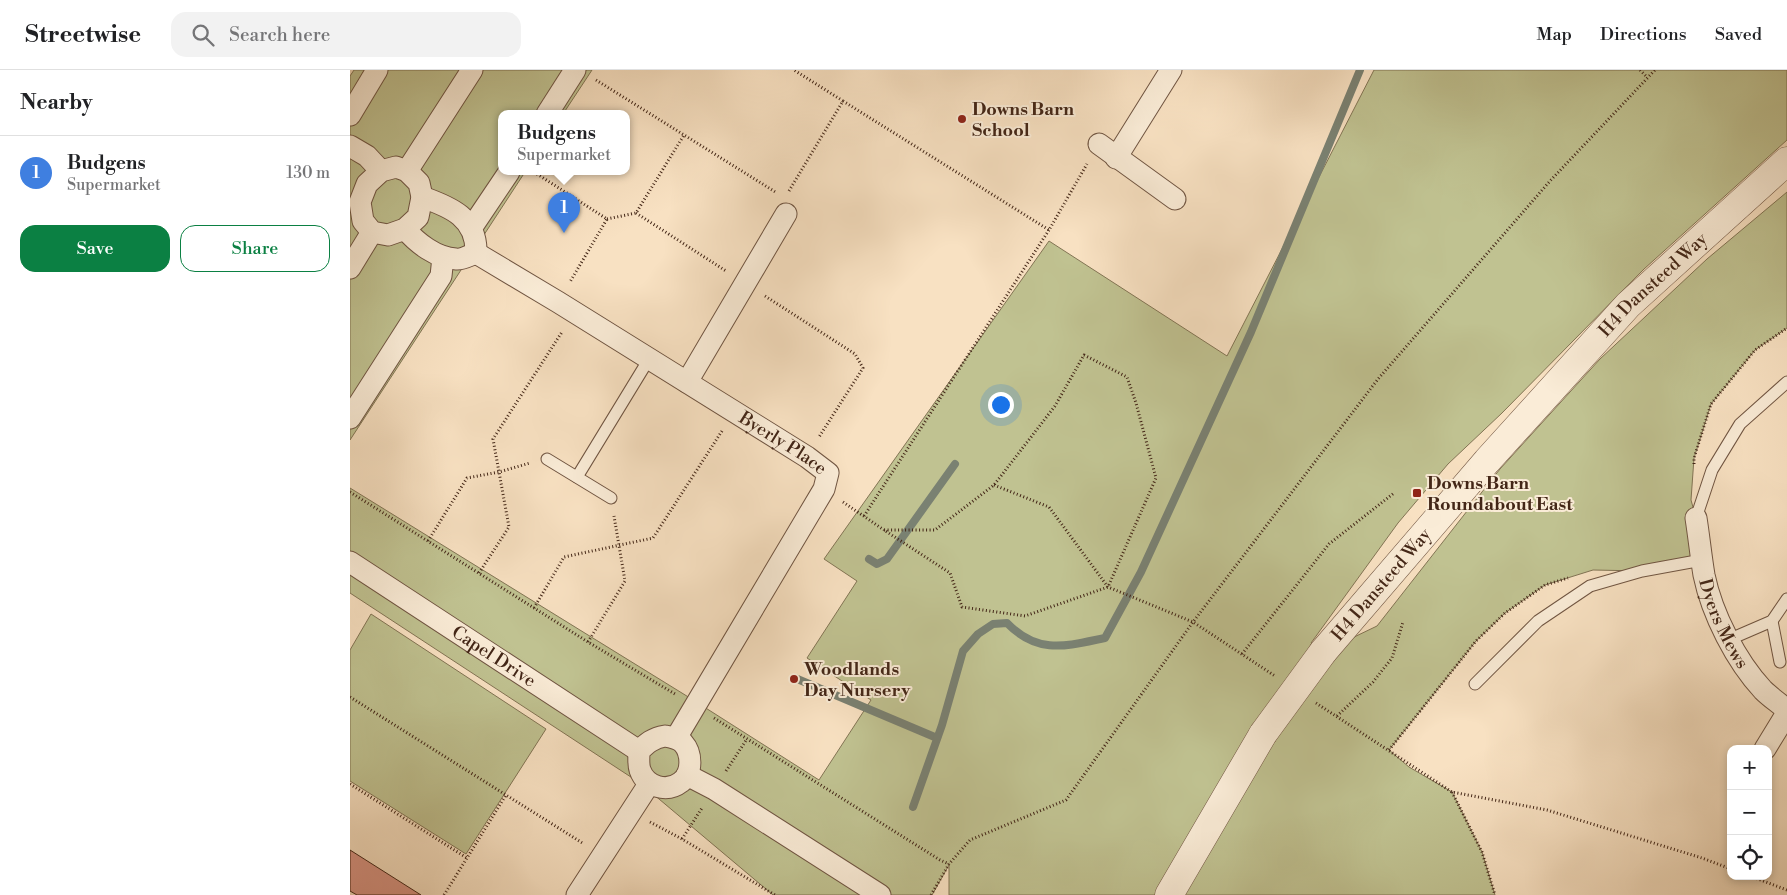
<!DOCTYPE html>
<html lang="en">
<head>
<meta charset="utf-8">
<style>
  :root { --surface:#fff; --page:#f2f2f2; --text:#202124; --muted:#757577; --line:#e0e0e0; --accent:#0b8043 }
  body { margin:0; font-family:"Libre Bodoni",serif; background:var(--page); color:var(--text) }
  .controls { position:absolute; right:15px; bottom:15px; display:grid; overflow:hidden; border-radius:10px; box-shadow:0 2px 8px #0003 }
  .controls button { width:45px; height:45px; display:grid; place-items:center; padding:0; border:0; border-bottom:1px solid var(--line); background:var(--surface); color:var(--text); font:25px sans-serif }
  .you { position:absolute; left:650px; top:334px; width:18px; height:18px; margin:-12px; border:4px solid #fff; border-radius:50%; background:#1a73e8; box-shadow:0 0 0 8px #1a73e833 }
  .badge { display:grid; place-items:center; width:32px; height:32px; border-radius:50%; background:var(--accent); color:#fff; font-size:16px; font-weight:700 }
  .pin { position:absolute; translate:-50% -41px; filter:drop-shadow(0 1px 2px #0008) }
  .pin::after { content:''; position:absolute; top:26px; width:18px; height:15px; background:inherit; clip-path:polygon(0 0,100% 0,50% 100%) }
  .popup { position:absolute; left:148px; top:40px; width:132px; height:65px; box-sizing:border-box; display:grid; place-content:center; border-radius:10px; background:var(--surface); filter:drop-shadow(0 1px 4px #0005); font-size:16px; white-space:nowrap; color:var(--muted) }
  .popup b { font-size:19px; color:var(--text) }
  .popup::after { content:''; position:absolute; left:50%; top:100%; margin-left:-10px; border:10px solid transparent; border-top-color:var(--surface) }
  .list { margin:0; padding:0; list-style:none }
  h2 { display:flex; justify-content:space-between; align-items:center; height:65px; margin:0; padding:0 20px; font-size:21px }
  h2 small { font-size:16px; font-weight:400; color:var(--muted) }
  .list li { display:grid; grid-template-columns:32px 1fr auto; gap:15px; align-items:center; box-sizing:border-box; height:75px; padding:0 20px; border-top:1px solid var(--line) }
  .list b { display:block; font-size:19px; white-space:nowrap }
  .list p { margin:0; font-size:16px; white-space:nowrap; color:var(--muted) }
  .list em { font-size:16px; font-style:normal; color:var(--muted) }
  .actions { display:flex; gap:10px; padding:15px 20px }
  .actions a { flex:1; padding:11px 0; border:1px solid var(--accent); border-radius:15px; text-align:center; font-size:18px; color:var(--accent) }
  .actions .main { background:var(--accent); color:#fff }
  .icon { flex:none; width:28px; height:28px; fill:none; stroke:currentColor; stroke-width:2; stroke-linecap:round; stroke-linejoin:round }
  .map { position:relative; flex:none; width:1437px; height:825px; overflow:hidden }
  header { display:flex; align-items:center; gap:30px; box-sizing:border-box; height:70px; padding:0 25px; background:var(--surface); border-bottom:1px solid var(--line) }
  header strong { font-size:24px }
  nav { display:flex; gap:28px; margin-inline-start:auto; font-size:18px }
  .search { width:350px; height:45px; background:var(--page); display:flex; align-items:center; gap:12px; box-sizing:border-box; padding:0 18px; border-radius:15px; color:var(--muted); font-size:19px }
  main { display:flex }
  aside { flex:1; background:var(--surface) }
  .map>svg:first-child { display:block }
  .green { fill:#c0c291; stroke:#827454 }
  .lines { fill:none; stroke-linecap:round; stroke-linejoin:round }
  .stream { stroke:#7a8172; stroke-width:8 }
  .building { fill:#d89484; stroke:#432617 }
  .service-casing { stroke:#705542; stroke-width:13 }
  .minor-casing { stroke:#705542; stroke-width:23 }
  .tertiary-casing { stroke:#705542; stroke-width:29 }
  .path { stroke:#432617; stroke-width:3; stroke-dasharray:1 2.5; stroke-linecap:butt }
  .service { stroke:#faecd7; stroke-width:11 }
  .minor { stroke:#faecd7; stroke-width:21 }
  .tertiary { stroke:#faecd7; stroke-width:28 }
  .tertiary-bridge-casing { stroke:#705542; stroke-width:29; stroke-linecap:butt }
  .tertiary-bridge { stroke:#faecd7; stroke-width:28 }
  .poi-dot { fill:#8f2418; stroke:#faecd7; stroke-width:2 }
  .labels { text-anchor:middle; stroke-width:4; stroke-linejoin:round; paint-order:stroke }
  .poi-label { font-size:18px; font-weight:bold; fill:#432617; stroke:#faecd7; text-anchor:start }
  .street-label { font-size:18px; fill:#432617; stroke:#faecd7 }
</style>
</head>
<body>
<header>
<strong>Streetwise</strong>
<div class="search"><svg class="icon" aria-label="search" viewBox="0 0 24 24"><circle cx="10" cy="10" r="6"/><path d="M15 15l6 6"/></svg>Search here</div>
<nav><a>Map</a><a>Directions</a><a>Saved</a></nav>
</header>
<main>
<aside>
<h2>Nearby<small></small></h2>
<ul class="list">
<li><span class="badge" style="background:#3f7fe0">1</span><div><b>Budgens</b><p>Supermarket</p></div><em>130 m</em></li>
</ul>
<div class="actions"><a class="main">Save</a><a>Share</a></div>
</aside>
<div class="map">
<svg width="1437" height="825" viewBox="0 0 1437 825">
  <rect width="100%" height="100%" fill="#f8e1c2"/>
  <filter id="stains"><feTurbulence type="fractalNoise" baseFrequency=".004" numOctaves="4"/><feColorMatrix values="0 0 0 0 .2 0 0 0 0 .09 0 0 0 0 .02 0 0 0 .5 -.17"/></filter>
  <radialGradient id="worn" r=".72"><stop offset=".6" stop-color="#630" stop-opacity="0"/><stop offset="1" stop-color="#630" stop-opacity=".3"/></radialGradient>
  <g class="green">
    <path d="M4 0H242L213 44H152V102H175L0 370V6Z"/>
    <path d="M1024 0H1437V70L1294 199 1152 343 1098 394 1048 453 961 573 973 582 1027 556 1150 399 1250 289 1357 189 1437 122V258L1405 280 1361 334 1344 388 1341 430 1346 448 1352 490 1292 501 1243 500 1195 515 1155 543 1126 571 1039 680 1059 697 1102 722 1132 782 1145 825H599V795L582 825H423L290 713 0 523V418L340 628 469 710 521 630 457 588 507 511 474 489 699 171 877 286Z"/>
    <path d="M21 544 196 659 116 784 0 711V580Z"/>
  </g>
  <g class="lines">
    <g class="stream">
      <path d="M519 489 527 494 537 489 605 394"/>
      <path d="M445 608 587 668"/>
      <path d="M563 737 592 655 613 581 628 564 643 554 657 553C688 585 716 576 755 568L791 502 901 262 1010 0"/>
    </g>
  </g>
  <path class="building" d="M0 780 71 825H7L0 821Z"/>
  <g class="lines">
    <defs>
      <g id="service">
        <path d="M197 389 261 428"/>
        <path d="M227 407 299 289"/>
        <path d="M1346 448 1362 400 1390 354 1437 312"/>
        <path d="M1422 551 1430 592"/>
        <path d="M1378 570 1422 551 1437 529"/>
        <path d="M1125 614 1188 551 1240 516 1292 501 1352 490"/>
      </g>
      <g id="minor">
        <path d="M197 44 225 0"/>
        <path d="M0 45 27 0"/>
        <path d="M749 74 825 129"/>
        <path d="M0 76 17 86 31 101"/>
        <path d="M766 88 821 0"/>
        <path d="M46 97 57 101 69 113 72 127 68 147 55 159 38 165 22 162 13 151 10 132 17 114 31 101Z"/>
        <path d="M57 101 122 0"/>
        <path d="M72 127C101 137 127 148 126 183"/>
        <path d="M122 157 159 102"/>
        <path d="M55 159C67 173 86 188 106 189 112 190 120 185 126 183"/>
        <path id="s1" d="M126 183 208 232 457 387 478 403 474 419 326 668"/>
        <path d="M0 198 22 162"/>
        <path d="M337 312 436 144"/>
        <path d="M0 348 91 206 93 187"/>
        <path id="s2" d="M1346 448C1349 467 1351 487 1354 505 1362 544 1386 591 1413 620 1420 627 1429 633 1437 640"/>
        <path id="s3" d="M0 492 289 681"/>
        <path d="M315 666C321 667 328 668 333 673 342 683 343 703 331 712 317 723 296 717 290 700 288 694 289 687 289 681 297 673 303 668 315 666Z"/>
        <path d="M1415 679 1437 643"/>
        <path d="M337 705 364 719 530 825"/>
        <path d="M227 825 299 714"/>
      </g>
      <g id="tertiary">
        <path id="s4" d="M973 582 1137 391 1278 235 1437 91"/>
        <path d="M819 825 913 664"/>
      </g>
    </defs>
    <use href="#service" class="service-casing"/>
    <use href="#minor" class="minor-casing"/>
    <use href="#tertiary" class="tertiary-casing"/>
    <g class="path">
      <path d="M1290 0 1297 7"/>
      <path d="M246 10 427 123"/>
      <path d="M493 31 699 160 737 94"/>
      <path d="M184 102 257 149 220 212"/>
      <path d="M439 121 493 31 444 0"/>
      <path d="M286 143 376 201"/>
      <path d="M257 149 286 143 334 65"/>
      <path d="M415 226 505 284 513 298 469 367"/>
      <path d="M734 285 777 307 786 333 806 408 758 517 675 546 612 537 600 503 534 460H585L644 415 705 336Z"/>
      <path d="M1344 394V388L1361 334 1405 280 1437 258"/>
      <path d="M644 415 699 437 758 517 843 552 925 606"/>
      <path d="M0 422 238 572 325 624"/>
      <path d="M493 432 534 460"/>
      <path d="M514 446 699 160"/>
      <path d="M78 471 117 408 149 402 180 393"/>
      <path d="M129 503 159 457 143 369 212 262"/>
      <path d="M184 538 214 487 303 468 372 361"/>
      <path d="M238 572 275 511 264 446"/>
      <path d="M892 584 979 474 1044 423"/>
      <path d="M0 627 234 774"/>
      <path d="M966 633 1102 722 1197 740 1352 788 1381 799"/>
      <path d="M987 646 1023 612 1042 588 1053 552"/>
      <path d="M364 648 590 790 599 794"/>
      <path d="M1039 680 1126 571 1155 543 1195 515 1218 508"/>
      <path d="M376 701 397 669"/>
      <path d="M0 714 117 788"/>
      <path d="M1102 722 1132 782 1145 825"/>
      <path d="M300 752 332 769 425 825"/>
      <path d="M332 769 352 738"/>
      <path d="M1400 806 1437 820"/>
      <path d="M94 825 156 725"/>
      <path d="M581 825 599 794 620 770 716 730 843 552 1028 309 1200 111 1305 0"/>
    </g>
    <use href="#service" class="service"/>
    <use href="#minor" class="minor"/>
    <use href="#tertiary" class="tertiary"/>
    <defs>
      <path id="tertiary-bridge" d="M913 664 973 582"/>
    </defs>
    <use href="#tertiary-bridge" class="tertiary-bridge-casing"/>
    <use href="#tertiary-bridge" class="tertiary-bridge"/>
  </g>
  <g class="poi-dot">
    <circle cx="612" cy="49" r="5"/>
    <rect x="1062" y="418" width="10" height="10" rx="2.5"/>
    <circle cx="444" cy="609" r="5"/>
  </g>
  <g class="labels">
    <g class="poi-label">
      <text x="622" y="45">Downs Barn<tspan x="622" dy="21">School</tspan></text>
      <text x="1077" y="419">Downs Barn<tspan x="1077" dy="21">Roundabout East</tspan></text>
      <text x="454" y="605">Woodlands<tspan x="454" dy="21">Day Nursery</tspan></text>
    </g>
    <g class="street-label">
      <text dy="6" stroke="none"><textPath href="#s4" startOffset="494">H4 Dansteed Way</textPath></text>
      <text dy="6" stroke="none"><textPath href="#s1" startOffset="361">Byerly Place</textPath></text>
      <text dy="6" stroke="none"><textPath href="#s4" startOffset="89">H4 Dansteed Way</textPath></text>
      <text dy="6" stroke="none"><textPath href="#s2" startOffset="110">Dyers Mews</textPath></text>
      <text dy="6" stroke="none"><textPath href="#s3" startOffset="172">Capel Drive</textPath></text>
    </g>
  </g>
  <rect width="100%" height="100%" filter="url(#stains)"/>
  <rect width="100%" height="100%" fill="url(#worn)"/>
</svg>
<div class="controls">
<button>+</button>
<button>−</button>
<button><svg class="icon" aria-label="locate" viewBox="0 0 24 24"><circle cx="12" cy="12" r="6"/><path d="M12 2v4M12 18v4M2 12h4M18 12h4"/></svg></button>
</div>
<div class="you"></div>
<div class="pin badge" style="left:214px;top:163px;background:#3f7fe0">1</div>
<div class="popup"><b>Budgens</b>Supermarket</div>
</div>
</main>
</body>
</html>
